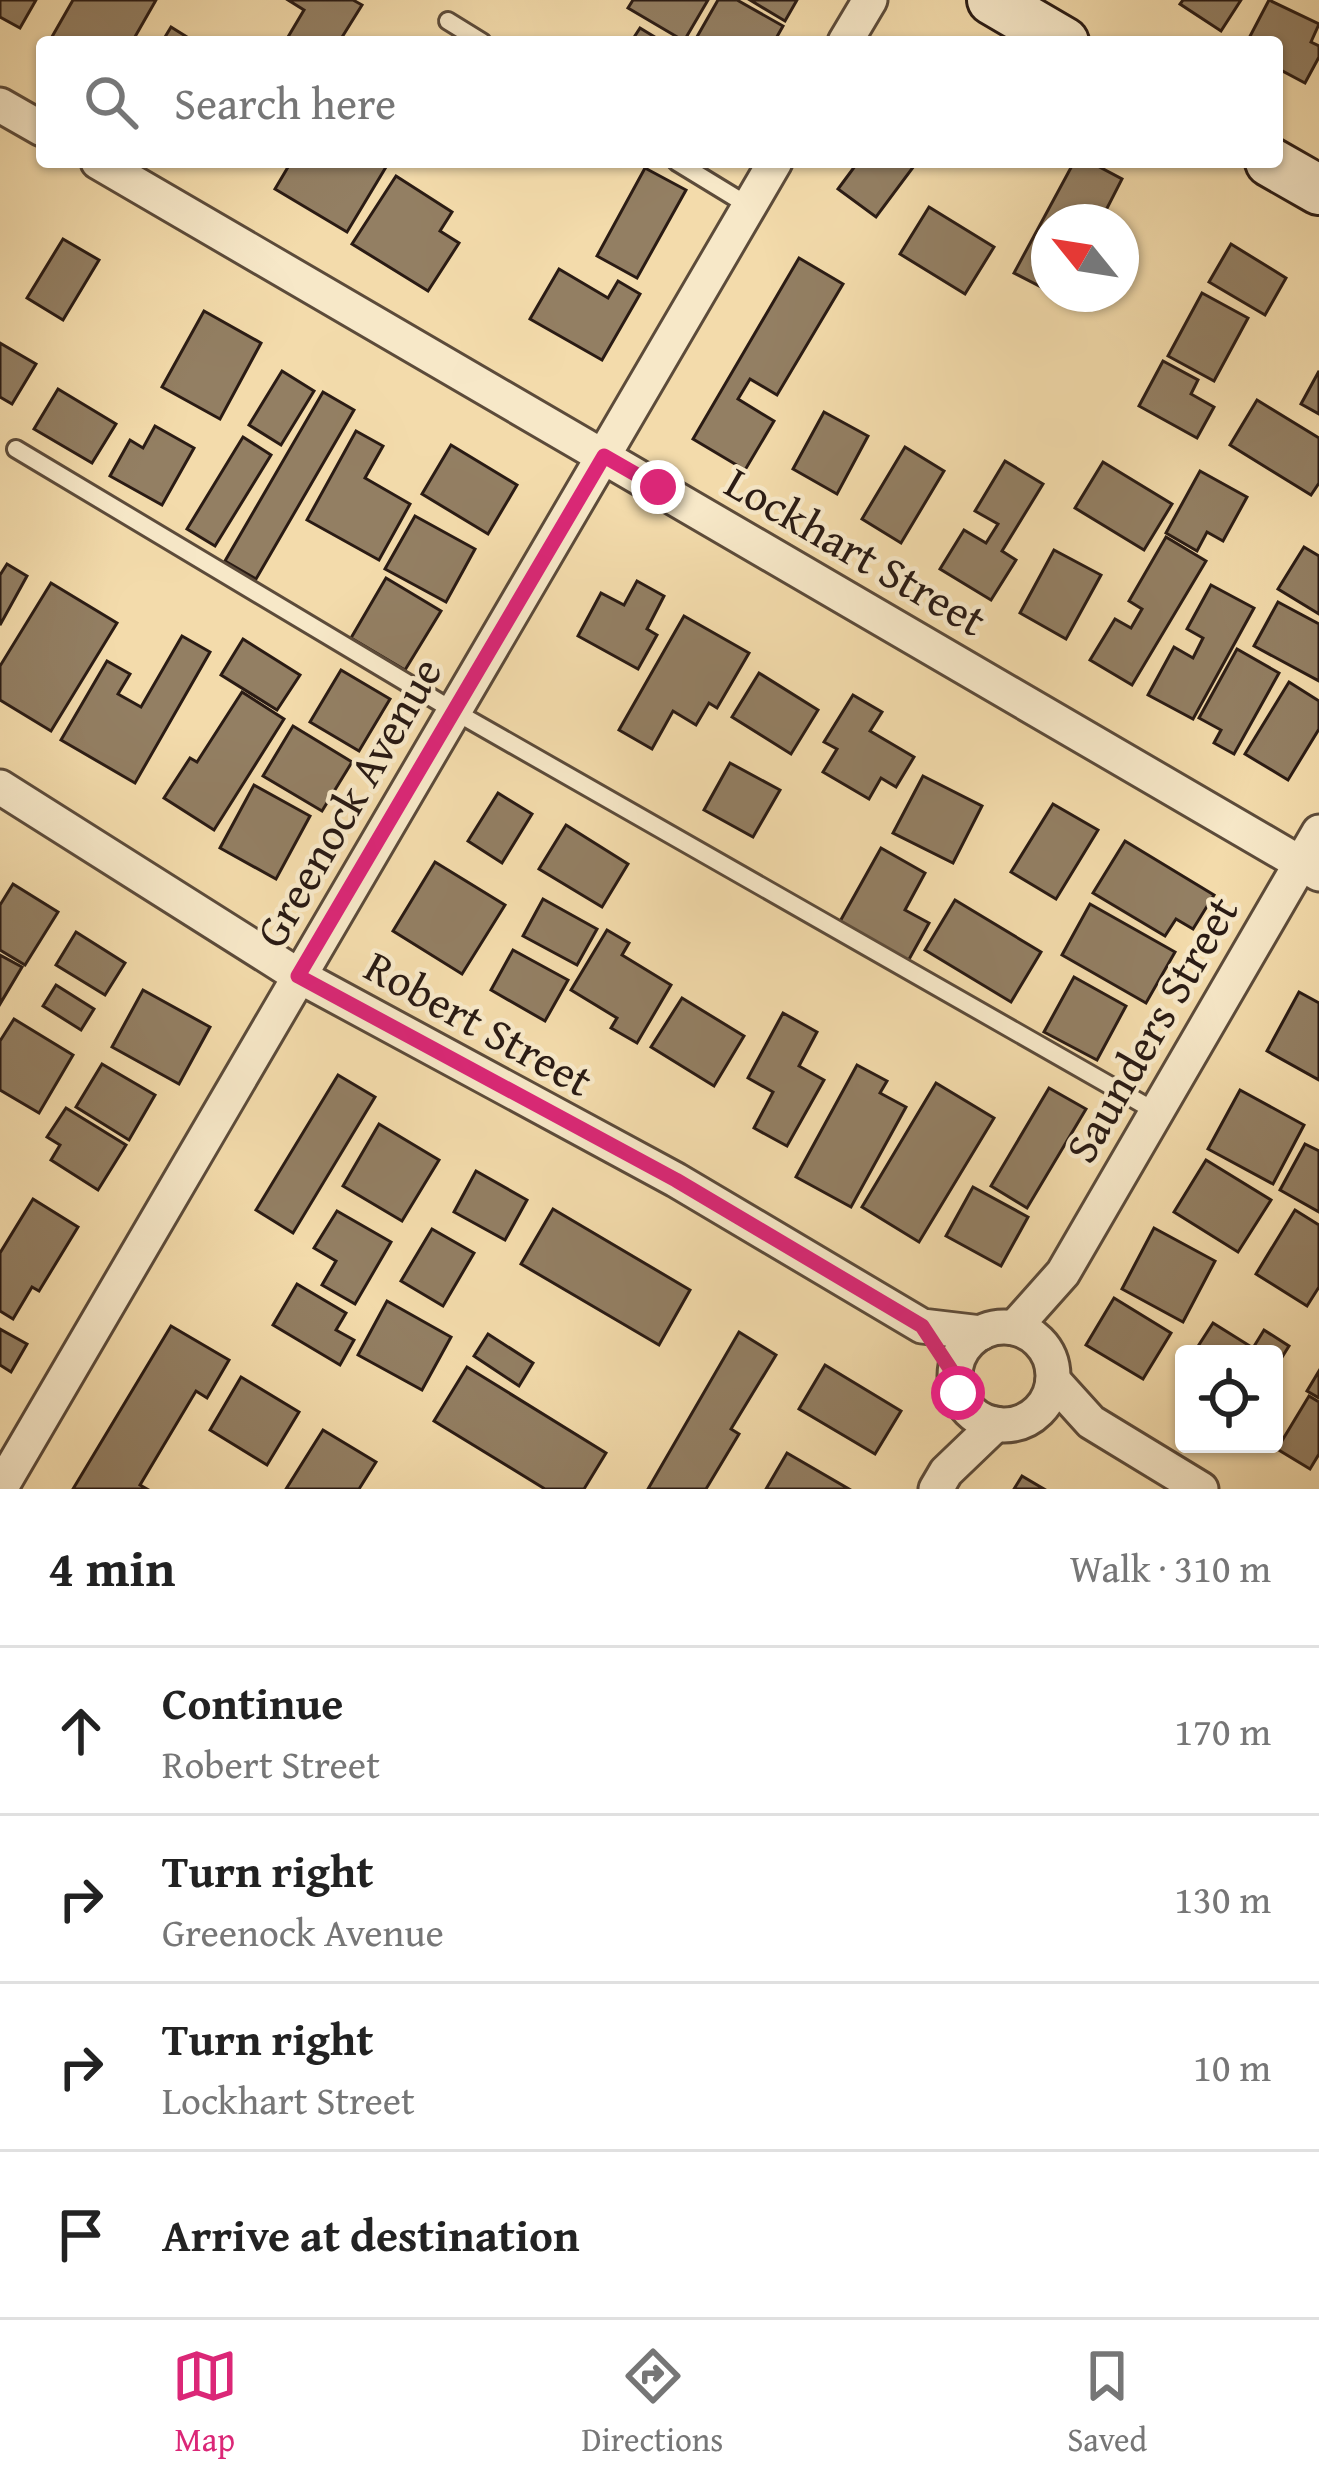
<!DOCTYPE html>
<html lang="en">
<head>
<meta charset="utf-8">
<style>
  :root { --surface:#fff; --page:#f6f6f6; --text:#222; --muted:#767676; --line:#e0e0e0; --accent:#db2777 }
  body { margin:0; font-family:"Gentium Book Plus",serif; background:var(--page); color:var(--text) }
  .controls { position:absolute; right:36px; bottom:36px; display:grid; overflow:hidden; border-radius:12px; box-shadow:0 3px 9px #0004 }
  .controls button { width:108px; height:108px; display:grid; place-items:center; padding:0; border:0; border-bottom:3px solid var(--line); background:var(--surface); color:var(--text); font:60px sans-serif }
  .compass { position:absolute; left:1031px; top:204px; width:108px; height:108px; border-radius:50%; background:var(--surface); box-shadow:0 3px 9px #0004; rotate:300deg }
  .stop { position:absolute; width:36px; height:36px; margin:-27px; border:9px solid #db2777; border-radius:50%; background:#fff }
  .stop.end { background:#db2777; border-color:#fff; box-shadow:0 3px 12px #0008 }
  .list { margin:0; padding:0; list-style:none }
  h2 { display:flex; justify-content:space-between; align-items:center; height:156px; margin:0; padding:0 48px; font-size:51px }
  h2 small { font-size:39px; font-weight:400; color:var(--muted) }
  .list li { display:grid; grid-template-columns:78px 1fr auto; gap:36px; align-items:center; box-sizing:border-box; height:168px; padding:0 48px; border-top:3px solid var(--line) }
  .list b { display:block; font-size:45px; white-space:nowrap }
  .list p { margin:0; font-size:39px; white-space:nowrap; color:var(--muted) }
  .list em { font-size:39px; font-style:normal; color:var(--muted) }
  .icon { flex:none; width:66px; height:66px; fill:none; stroke:currentColor; stroke-width:2; stroke-linecap:round; stroke-linejoin:round }
  .map { position:relative; flex:none; width:1319px; height:1489px; overflow:hidden }
  .search { position:absolute; background:var(--surface); box-shadow:0 3px 9px #0004; left:36px; right:36px; top:36px; height:132px; display:flex; align-items:center; gap:30px; box-sizing:border-box; padding:0 42px; border-radius:12px; color:var(--muted); font-size:45px }
  .sheet { height:828px; background:var(--surface) }
  nav { display:flex; justify-content:space-around; align-items:center; box-sizing:border-box; height:168px; border-top:3px solid var(--line); background:var(--surface); font-size:33px; color:var(--muted) }
  nav a { display:grid; justify-items:center; gap:6px }
  nav .on { color:var(--accent) }
  .map>svg:first-child { display:block }
  .building { fill:#937f63; stroke:#2a1b14; stroke-width:3 }
  .lines { fill:none; stroke-linecap:round; stroke-linejoin:round }
  .lane-casing { stroke:#5c4b3a; stroke-width:22 }
  .street-casing { stroke:#5c4b3a; stroke-width:39 }
  .secondary-casing { stroke:#2a1b14; stroke-width:54 }
  .lane { stroke:#f7e8c8; stroke-width:16 }
  .street { stroke:#f7e8c8; stroke-width:33 }
  .secondary { stroke:#f7e8c8; stroke-width:48 }
  .route { stroke:#db2777; stroke-width:15 }
  .labels { text-anchor:middle; stroke-width:9; stroke-linejoin:round; paint-order:stroke }
  .street-label { font-size:45px; fill:#2a1b14; stroke:#f7e8c8 }
</style>
</head>
<body>
<div class="map">
<svg width="1319" height="1489" viewBox="0 0 1319 1489">
  <rect width="100%" height="100%" fill="#f3dbab"/>
  <filter id="stains"><feTurbulence type="fractalNoise" baseFrequency=".00167" numOctaves="4"/><feColorMatrix values="0 0 0 0 .2 0 0 0 0 .09 0 0 0 0 .02 0 0 0 .5 -.17"/></filter>
  <radialGradient id="worn" r=".72"><stop offset=".6" stop-color="#630" stop-opacity="0"/><stop offset="1" stop-color="#630" stop-opacity=".3"/></radialGradient>
  <g class="building">
    <path d="M0 0H36L20 28 0 17Z"/>
    <path d="M73 0H156L132 42H49Z"/>
    <path d="M288 0H353L362 5 339 42H285L304 10Z"/>
    <path d="M633 0H708L684 41 628 8Z"/>
    <path d="M718 0H737L783 26 774 42H694Z"/>
    <path d="M750 0H797L785 21Z"/>
    <path d="M1183 0H1241L1221 31 1180 4Z"/>
    <path d="M1269 0 1319 24 1311 42 1319 46V57L1305 83 1277 68V42H1247Z"/>
    <path d="M171 27 195 42H162Z"/>
    <path d="M640 28 663 42H631Z"/>
    <path d="M291 162H389L347 232 275 189Z"/>
    <path d="M858 162H917L876 217 838 189Z"/>
    <path d="M1074 162H1090L1122 179 1100 222H1049V291L1014 273Z"/>
    <path d="M645 168 686 190 637 278 597 256Z"/>
    <path d="M396 176 452 212 440 231 459 243 428 291 352 244Z"/>
    <path d="M929 207 994 247 965 294 900 254Z"/>
    <path d="M63 239 99 260 63 320 27 298Z"/>
    <path d="M1231 244 1286 278 1265 315 1209 282Z"/>
    <path d="M799 258 843 284 777 395 750 379 738 399 774 421 745 470 693 439Z"/>
    <path d="M559 269 608 298 618 281 640 294 602 360 530 319Z"/>
    <path d="M1202 293 1248 318 1214 381 1168 356Z"/>
    <path d="M204 311 261 343 220 419 162 387Z"/>
    <path d="M0 343 36 364 12 404 0 397Z"/>
    <path d="M1163 361 1198 380 1191 394 1214 407 1197 438 1139 406Z"/>
    <path d="M282 371 314 391 281 445 249 425Z"/>
    <path d="M1319 371V414L1301 404Z"/>
    <path d="M58 389 116 424 92 463 34 429Z"/>
    <path d="M323 392 354 410 256 579 225 561Z"/>
    <path d="M1257 400 1319 438V483L1311 495 1230 445Z"/>
    <path d="M824 412 868 436 837 494 793 469Z"/>
    <path d="M155 426 194 448 162 505 110 476 130 440 143 448Z"/>
    <path d="M356 431 383 446 365 478 410 504 379 560 307 520Z"/>
    <path d="M243 437 271 455 215 546 187 529Z"/>
    <path d="M451 445 517 485 488 534 422 494Z"/>
    <path d="M905 447 944 471 901 543 862 519Z"/>
    <path d="M1005 461 1043 484 1002 551 1016 560 991 600 940 569 964 530 986 543 998 524 975 511Z"/>
    <path d="M1103 462 1172 504 1144 550 1075 508Z"/>
    <path d="M1200 471 1247 497 1223 541 1207 532 1197 551 1166 533Z"/>
    <path d="M415 516 475 549 446 602 385 569Z"/>
    <path d="M1166 537 1206 561 1132 685 1090 660 1115 619 1131 628 1142 609 1129 601Z"/>
    <path d="M1304 547 1319 556V614L1278 589Z"/>
    <path d="M1054 550 1101 575 1066 639 1020 613Z"/>
    <path d="M7 564 27 576 0 625V575Z"/>
    <path d="M386 578 441 611 405 670 351 638Z"/>
    <path d="M637 581 664 596 647 629 657 635 638 669 578 636 601 593 624 605Z"/>
    <path d="M51 583 117 623 51 731 0 700V666Z"/>
    <path d="M1211 585 1254 608 1193 719 1148 695 1174 647 1193 658 1203 638 1187 629Z"/>
    <path d="M1278 602 1319 624V681L1254 646Z"/>
    <path d="M684 616 749 653 717 708 709 703 696 725 673 711 652 749 619 730Z"/>
    <path d="M182 636 210 652 135 783 61 740 107 661 130 674 118 694 141 707Z"/>
    <path d="M243 639 300 675 277 710 221 675Z"/>
    <path d="M1237 649 1279 673 1234 754 1214 743 1221 730 1199 718Z"/>
    <path d="M341 670 390 699 359 751 310 722Z"/>
    <path d="M759 673 818 710 791 754 732 717Z"/>
    <path d="M1289 682 1319 701V729L1288 780 1245 754Z"/>
    <path d="M242 692 284 719 214 830 164 798 190 758 197 762Z"/>
    <path d="M853 695 882 712 870 731 914 757 896 787 881 778 869 799 823 772 837 749 824 742Z"/>
    <path d="M293 726 352 762 322 811 263 776Z"/>
    <path d="M730 763 780 790 753 837 704 810Z"/>
    <path d="M923 776 982 806 953 863 893 833Z"/>
    <path d="M254 785 310 816 276 879 220 848Z"/>
    <path d="M498 793 532 814 502 863 468 841Z"/>
    <path d="M1053 804 1098 830 1056 899 1011 872Z"/>
    <path d="M566 825 628 864 602 907 539 869Z"/>
    <path d="M1125 841 1214 895 1193 929 1176 919 1165 936 1093 893Z"/>
    <path d="M881 848 925 873 905 910 929 923 907 963 838 925Z"/>
    <path d="M435 862 505 905 462 974 393 931Z"/>
    <path d="M13 884 58 912 25 965 0 950V905Z"/>
    <path d="M543 899 597 929 577 965 523 936Z"/>
    <path d="M955 900 1041 952 1011 1002 925 950Z"/>
    <path d="M1090 904 1175 952 1146 1003 1062 955Z"/>
    <path d="M607 930 629 943 622 955 671 985 637 1043 611 1028 617 1018 571 990Z"/>
    <path d="M76 932 125 963 105 995 56 965Z"/>
    <path d="M513 950 568 980 545 1021 491 990Z"/>
    <path d="M0 955 22 967 0 1004Z"/>
    <path d="M1074 977 1126 1006 1097 1060 1044 1032Z"/>
    <path d="M56 985 94 1009 81 1030 43 1006Z"/>
    <path d="M143 990 210 1027 179 1084 112 1047Z"/>
    <path d="M1299 992 1319 1003V1080L1267 1051Z"/>
    <path d="M682 998 744 1036 714 1086 651 1047Z"/>
    <path d="M783 1013 817 1032 799 1066 824 1080 787 1146 754 1128 773 1092 748 1078Z"/>
    <path d="M14 1019 73 1055 39 1113 0 1090V1041Z"/>
    <path d="M102 1064 155 1095 129 1140 76 1107Z"/>
    <path d="M857 1065 887 1081 880 1093 906 1107 851 1207 796 1177Z"/>
    <path d="M338 1075 375 1097 293 1233 256 1210Z"/>
    <path d="M936 1083 994 1118 919 1242 862 1207Z"/>
    <path d="M1049 1088 1086 1109 1027 1208 991 1186Z"/>
    <path d="M1240 1090 1304 1125 1273 1184 1208 1149Z"/>
    <path d="M66 1108 126 1145 98 1190 51 1160 60 1145 47 1137Z"/>
    <path d="M379 1124 439 1160 402 1221 343 1186Z"/>
    <path d="M1305 1144 1319 1151V1212L1280 1190Z"/>
    <path d="M1206 1160 1271 1200 1238 1252 1174 1212Z"/>
    <path d="M476 1171 527 1200 505 1240 454 1212Z"/>
    <path d="M973 1187 1028 1217 1001 1266 946 1236Z"/>
    <path d="M33 1199 78 1227 39 1291 32 1287 13 1319 0 1311V1253Z"/>
    <path d="M553 1209 690 1290 659 1345 521 1264Z"/>
    <path d="M1295 1210 1319 1225V1287L1307 1306 1256 1274Z"/>
    <path d="M337 1211 391 1242 355 1304 322 1285 336 1261 314 1248Z"/>
    <path d="M1154 1228 1215 1261 1183 1322 1122 1289Z"/>
    <path d="M432 1229 474 1253 443 1306 401 1281Z"/>
    <path d="M297 1284 346 1313 336 1330 354 1340 340 1365 273 1325Z"/>
    <path d="M1114 1298 1171 1333 1143 1379 1086 1345Z"/>
    <path d="M387 1301 451 1337 422 1390 358 1355Z"/>
    <path d="M1213 1323 1253 1348 1264 1330 1289 1346 1274 1370V1354H1193Z"/>
    <path d="M171 1326 229 1360 207 1398 196 1391 140 1485 147 1489H73Z"/>
    <path d="M0 1329 27 1344 11 1372 0 1365Z"/>
    <path d="M739 1332 776 1355 731 1429 739 1434 706 1489H648Z"/>
    <path d="M488 1334 533 1363 519 1386 474 1356Z"/>
    <path d="M825 1365 901 1411 875 1454 799 1409Z"/>
    <path d="M467 1367 606 1453 584 1489H545L434 1421Z"/>
    <path d="M1319 1371V1398L1307 1391Z"/>
    <path d="M241 1377 299 1412 267 1465 210 1430Z"/>
    <path d="M1309 1396 1319 1402V1454L1310 1469 1277 1449Z"/>
    <path d="M323 1430 376 1462 359 1489H286Z"/>
    <path d="M787 1453 849 1489H766Z"/>
    <path d="M1022 1476 1044 1489H1014Z"/>
  </g>
  <g class="lines">
    <defs>
      <g id="lane">
        <path d="M448 21 482 42"/>
        <path d="M677 162 749 206"/>
        <path d="M16 449 454 711 1153 1110"/>
      </g>
      <g id="street">
        <path d="M845 42 870 0"/>
        <path d="M0 105 42 129"/>
        <path d="M98 162 1319 874"/>
        <path d="M0 787 299 976 676 1180 922 1326 981 1333"/>
        <circle cx="1004" cy="1376" r="49"/>
        <path d="M1014 1328 1063 1273 1319 832"/>
        <path d="M1053 1380 1091 1422 1201 1489"/>
        <path d="M0 1489 775 162"/>
        <path d="M936 1489 946 1472 996 1424"/>
      </g>
      <g id="secondary">
        <path d="M992 0 1064 42"/>
        <path d="M1270 162 1319 190"/>
      </g>
    </defs>
    <use href="#lane" class="lane-casing"/>
    <use href="#street" class="street-casing"/>
    <use href="#secondary" class="secondary-casing"/>
    <use href="#lane" class="lane"/>
    <use href="#street" class="street"/>
    <use href="#secondary" class="secondary"/>
  </g>
  <g class="lines">
    <path class="route" d="M658 487 604 456 298 976 676 1180 922 1326 955 1376 958 1393"/>
  </g>
  <g class="labels">
    <g class="street-label">
      <text transform="translate(856 551) rotate(30)" y="16">Lockhart Street</text>
      <text transform="translate(348 802) rotate(-60)" y="16">Greenock Avenue</text>
      <text transform="translate(479 1023) rotate(29)" y="16">Robert Street</text>
      <text transform="translate(1151 1029) rotate(-60)" y="16">Saunders Street</text>
    </g>
  </g>
  <rect width="100%" height="100%" filter="url(#stains)"/>
  <rect width="100%" height="100%" fill="url(#worn)"/>
</svg>
<div class="controls">
<button><svg class="icon" aria-label="locate" viewBox="0 0 24 24"><circle cx="12" cy="12" r="6"/><path d="M12 2v4M12 18v4M2 12h4M18 12h4"/></svg></button>
</div>
<svg class="compass" viewBox="-18 -18 36 36"><path d="M0-13l5 13h-10z" fill="#e53935"/><path d="M0 13l5-13h-10z" fill="#767676"/></svg>
<div class="stop" style="left:958px;top:1393px"></div>
<div class="stop end" style="left:658px;top:487px"></div>
<div class="search"><svg class="icon" aria-label="search" viewBox="0 0 24 24"><circle cx="10" cy="10" r="6"/><path d="M15 15l6 6"/></svg>Search here</div>
</div>
<section class="sheet">
<h2>4 min<small>Walk · 310 m</small></h2>
<ul class="list">
<li><svg class="icon" aria-label="ahead" viewBox="0 0 24 24"><path d="M12 20V5M6 11l6-6 6 6"/></svg><div><b>Continue</b><p>Robert Street</p></div><em>170 m</em></li>
<li><svg class="icon" aria-label="right" viewBox="0 0 24 24"><path d="M7 20v-9h11M14 6l5 5-5 5"/></svg><div><b>Turn right</b><p>Greenock Avenue</p></div><em>130 m</em></li>
<li><svg class="icon" aria-label="right" viewBox="0 0 24 24"><path d="M7 20v-9h11M14 6l5 5-5 5"/></svg><div><b>Turn right</b><p>Lockhart Street</p></div><em>10 m</em></li>
<li><svg class="icon" aria-label="arrive" viewBox="0 0 24 24"><path d="M6 21V4h12l-3 4 3 4H6"/></svg><div><b>Arrive at destination</b></div></li>
</ul>
</section>
<nav>
<a class="on"><svg class="icon" aria-label="map" viewBox="0 0 24 24"><path d="M3 6l6-2 6 2 6-2v14l-6 2-6-2-6 2zM9 4v14M15 6v14"/></svg>Map</a>
<a><svg class="icon" aria-label="directions" viewBox="0 0 24 24"><path d="M12 3l9 9-9 9-9-9zM9 14v-3h6M13 9l2 2-2 2"/></svg>Directions</a>
<a><svg class="icon" aria-label="saved" viewBox="0 0 24 24"><path d="M7 4h10v16l-5-4-5 4z"/></svg>Saved</a>
</nav>
</body>
</html>
